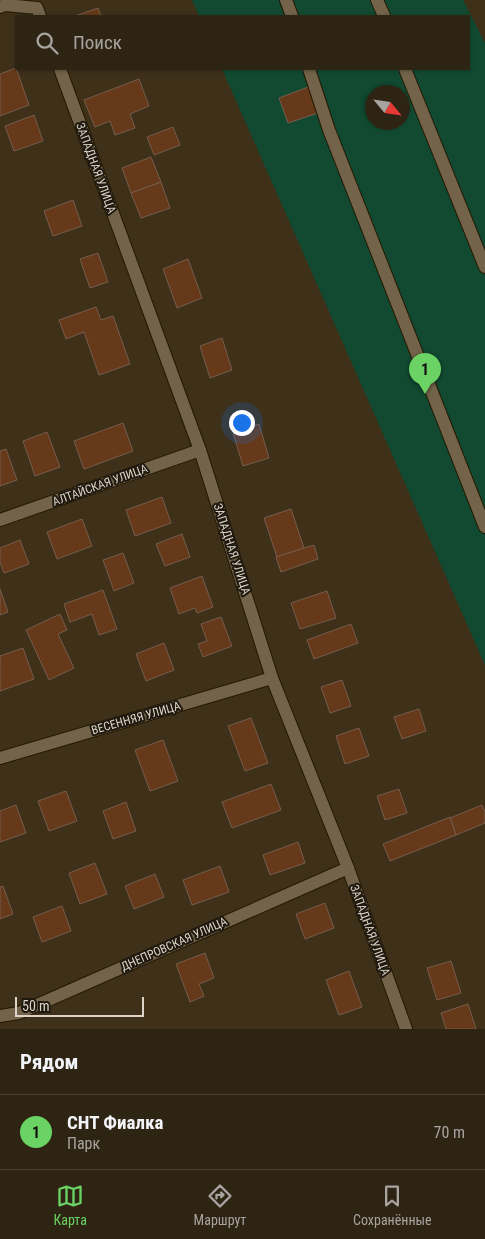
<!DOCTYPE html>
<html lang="ru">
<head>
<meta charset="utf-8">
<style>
  :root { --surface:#2e2413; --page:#362c1c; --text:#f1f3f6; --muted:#a7a4a0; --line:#494133; --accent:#6ad364 }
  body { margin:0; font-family:"Roboto Condensed",sans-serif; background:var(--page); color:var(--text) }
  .compass { position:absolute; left:365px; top:85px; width:45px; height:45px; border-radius:50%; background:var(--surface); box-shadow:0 1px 4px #0004; rotate:119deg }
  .scale { position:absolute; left:15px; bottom:12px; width:129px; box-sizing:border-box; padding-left:5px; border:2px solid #dcd4c6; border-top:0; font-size:14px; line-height:18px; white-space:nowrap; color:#dcd4c6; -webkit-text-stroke:4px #1f190f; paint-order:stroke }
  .you { position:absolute; left:241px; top:422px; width:18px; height:18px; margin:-12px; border:4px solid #fff; border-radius:50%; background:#1a73e8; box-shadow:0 0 0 8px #1a73e833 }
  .badge { display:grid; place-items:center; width:32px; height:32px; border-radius:50%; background:var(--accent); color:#111; font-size:16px; font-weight:700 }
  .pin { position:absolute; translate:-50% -41px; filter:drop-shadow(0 1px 2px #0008) }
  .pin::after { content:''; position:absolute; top:26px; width:18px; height:15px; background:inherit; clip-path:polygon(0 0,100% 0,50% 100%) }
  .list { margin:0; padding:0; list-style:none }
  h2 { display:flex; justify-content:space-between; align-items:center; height:65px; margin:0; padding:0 20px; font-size:21px }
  h2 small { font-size:16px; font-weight:400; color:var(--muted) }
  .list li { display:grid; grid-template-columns:32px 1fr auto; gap:15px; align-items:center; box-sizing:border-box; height:75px; padding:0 20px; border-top:1px solid var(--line) }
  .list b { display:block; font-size:19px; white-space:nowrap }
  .list p { margin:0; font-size:16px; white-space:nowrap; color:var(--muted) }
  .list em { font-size:16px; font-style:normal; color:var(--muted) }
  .icon { flex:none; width:28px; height:28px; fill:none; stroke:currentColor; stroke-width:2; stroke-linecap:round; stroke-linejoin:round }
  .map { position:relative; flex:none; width:485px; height:1029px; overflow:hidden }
  .search { position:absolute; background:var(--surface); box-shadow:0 1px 4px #0004; left:15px; right:15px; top:15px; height:55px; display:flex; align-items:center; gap:12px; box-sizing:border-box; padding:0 18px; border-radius:0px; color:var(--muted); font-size:19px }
  .sheet { height:140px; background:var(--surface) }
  nav { display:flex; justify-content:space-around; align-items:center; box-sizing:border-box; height:70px; border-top:1px solid var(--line); background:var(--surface); font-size:14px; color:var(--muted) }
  nav a { display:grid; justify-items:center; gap:2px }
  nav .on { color:var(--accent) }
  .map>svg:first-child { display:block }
  .green { fill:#114a30; fill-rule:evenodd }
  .building { fill:#653919; stroke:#765d4d }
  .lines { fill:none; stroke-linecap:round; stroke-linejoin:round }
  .minor-casing { stroke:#241802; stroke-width:14 }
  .minor { stroke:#72634a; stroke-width:12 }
  .labels { text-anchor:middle; stroke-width:4; stroke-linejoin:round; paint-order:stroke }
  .street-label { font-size:12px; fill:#dcd4c6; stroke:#1f190f }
</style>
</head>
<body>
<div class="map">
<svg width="485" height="1029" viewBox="0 0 485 1029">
  <rect width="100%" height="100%" fill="#3e3019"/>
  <path class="green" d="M192 0H463L485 43V665L222 69H469V16H199ZM372 92H402V122H372Z"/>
  <g class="building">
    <path d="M98 8 101 16H75Z"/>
    <path d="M16 68 29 105 0 116V74Z"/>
    <path d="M139 79 149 106 130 114 135 128 115 135 110 121 95 127 84 100Z"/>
    <path d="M308 87 318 113 288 123 279 98Z"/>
    <path d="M34 115 43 141 14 151 5 126Z"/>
    <path d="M173 127 180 145 154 155 147 137Z"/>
    <path d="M151 157 161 182 131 193 122 168Z"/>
    <path d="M161 182 170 208 141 218 131 193Z"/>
    <path d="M73 200 82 226 53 236 44 211Z"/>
    <path d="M98 253 108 282 90 288 80 259Z"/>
    <path d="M188 259 202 298 177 308 163 269Z"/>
    <path d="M96 307 101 320 113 316 130 364 99 375 84 332 66 339 59 320Z"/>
    <path d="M222 338 232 370 210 378 200 346Z"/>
    <path d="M123 423 133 451 84 469 74 441Z"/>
    <path d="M259 424 269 458 243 466 233 433Z"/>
    <path d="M47 432 60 467 35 476 23 441Z"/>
    <path d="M6 449 17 480 0 486V451Z"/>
    <path d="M162 497 171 523 135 536 126 510Z"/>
    <path d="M291 509 304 548 277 557 264 518Z"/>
    <path d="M82 519 92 546 57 559 47 532Z"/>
    <path d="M182 534 190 557 165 566 156 544Z"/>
    <path d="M20 540 29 564 4 573 0 562V548Z"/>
    <path d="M314 545 318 559 281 572 276 557Z"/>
    <path d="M123 553 134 583 114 591 103 560Z"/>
    <path d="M202 576 213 607 197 613 195 608 179 614 170 588Z"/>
    <path d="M0 589 8 612 0 615Z"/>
    <path d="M103 590 117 629 99 635 92 614 70 622 64 604Z"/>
    <path d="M327 591 336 618 300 629 291 603Z"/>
    <path d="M60 614 67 630 58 634 74 668 49 680 26 630Z"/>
    <path d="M221 617 232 646 203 657 198 644 207 641 201 624Z"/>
    <path d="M351 624 358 643 314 659 307 640Z"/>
    <path d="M164 643 174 670 146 681 136 654Z"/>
    <path d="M23 648 34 679 0 691V656Z"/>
    <path d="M342 680 351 706 330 713 321 687Z"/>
    <path d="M419 709 426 731 402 739 394 717Z"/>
    <path d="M251 718 268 763 245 771 228 726Z"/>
    <path d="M359 728 369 756 345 764 336 736Z"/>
    <path d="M163 740 178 781 150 791 135 750Z"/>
    <path d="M271 784 281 810 232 828 222 802Z"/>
    <path d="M399 789 407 813 385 820 377 796Z"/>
    <path d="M66 791 77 821 49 831 38 801Z"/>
    <path d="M126 802 136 831 113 839 103 811Z"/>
    <path d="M16 805 26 833 0 842V811Z"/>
    <path d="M482 805 485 812V823L456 835 450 818Z"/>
    <path d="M450 817 456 835 390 861 383 844Z"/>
    <path d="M298 842 305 863 270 875 263 855Z"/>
    <path d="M95 863 107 894 80 904 69 873Z"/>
    <path d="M220 866 229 892 192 905 183 880Z"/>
    <path d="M155 874 164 897 134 909 125 886Z"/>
    <path d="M3 886 13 914 0 919V887Z"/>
    <path d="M325 903 334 928 305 939 296 914Z"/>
    <path d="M62 906 71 931 42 942 33 917Z"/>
    <path d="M205 953 214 978 199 984 204 996 190 1002 176 964Z"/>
    <path d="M451 961 461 993 437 1000 427 968Z"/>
    <path d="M349 971 362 1007 339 1015 326 980Z"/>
    <path d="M468 1004 476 1029H446L441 1013Z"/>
  </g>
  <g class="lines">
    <defs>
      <g id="minor">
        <path d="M286 0 292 16"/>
        <path d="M377 0 384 16"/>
        <path d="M0 7 5 5 37 8 40 16"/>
        <path d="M60 69 200 450 272 678 348 868 406 1029"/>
        <path d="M309 69 329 130 485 527"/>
        <path d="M405 69 485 267"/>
        <path d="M0 520 200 450"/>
        <path d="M0 758 272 678"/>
        <path d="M0 1016 19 1013 348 868"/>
      </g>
    </defs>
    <use href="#minor" class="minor-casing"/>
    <use href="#minor" class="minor"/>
  </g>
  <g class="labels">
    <g class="street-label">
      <text transform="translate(96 168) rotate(70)" y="4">ЗАПАДНАЯ УЛИЦА</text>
      <text transform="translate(100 485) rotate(-20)" y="4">АЛТАЙСКАЯ УЛИЦА</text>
      <text transform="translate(232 549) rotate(72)" y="4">ЗАПАДНАЯ УЛИЦА</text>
      <text transform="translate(136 718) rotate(-16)" y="4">ВЕСЕННЯЯ УЛИЦА</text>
      <text transform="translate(370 930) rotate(70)" y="4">ЗАПАДНАЯ УЛИЦА</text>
      <text transform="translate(174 944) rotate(-24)" y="4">ДНЕПРОВСКАЯ УЛИЦА</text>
    </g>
  </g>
</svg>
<svg class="compass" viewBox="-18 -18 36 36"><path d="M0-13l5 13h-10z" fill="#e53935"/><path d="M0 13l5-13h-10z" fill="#a7a4a0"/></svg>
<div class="scale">50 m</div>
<div class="you"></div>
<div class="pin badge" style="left:425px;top:394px">1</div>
<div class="search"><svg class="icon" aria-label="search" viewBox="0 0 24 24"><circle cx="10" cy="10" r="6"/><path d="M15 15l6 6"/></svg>Поиск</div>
</div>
<section class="sheet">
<h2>Рядом<small></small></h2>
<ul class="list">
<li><span class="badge">1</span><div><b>СНТ Фиалка</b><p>Парк</p></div><em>70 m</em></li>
</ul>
</section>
<nav>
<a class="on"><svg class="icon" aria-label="map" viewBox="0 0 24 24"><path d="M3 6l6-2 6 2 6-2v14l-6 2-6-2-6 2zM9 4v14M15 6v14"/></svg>Карта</a>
<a><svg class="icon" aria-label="directions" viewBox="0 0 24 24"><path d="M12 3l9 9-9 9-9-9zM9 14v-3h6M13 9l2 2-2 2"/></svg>Маршрут</a>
<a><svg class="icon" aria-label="saved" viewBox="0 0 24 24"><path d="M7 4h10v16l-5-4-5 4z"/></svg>Сохранённые</a>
</nav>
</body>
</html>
